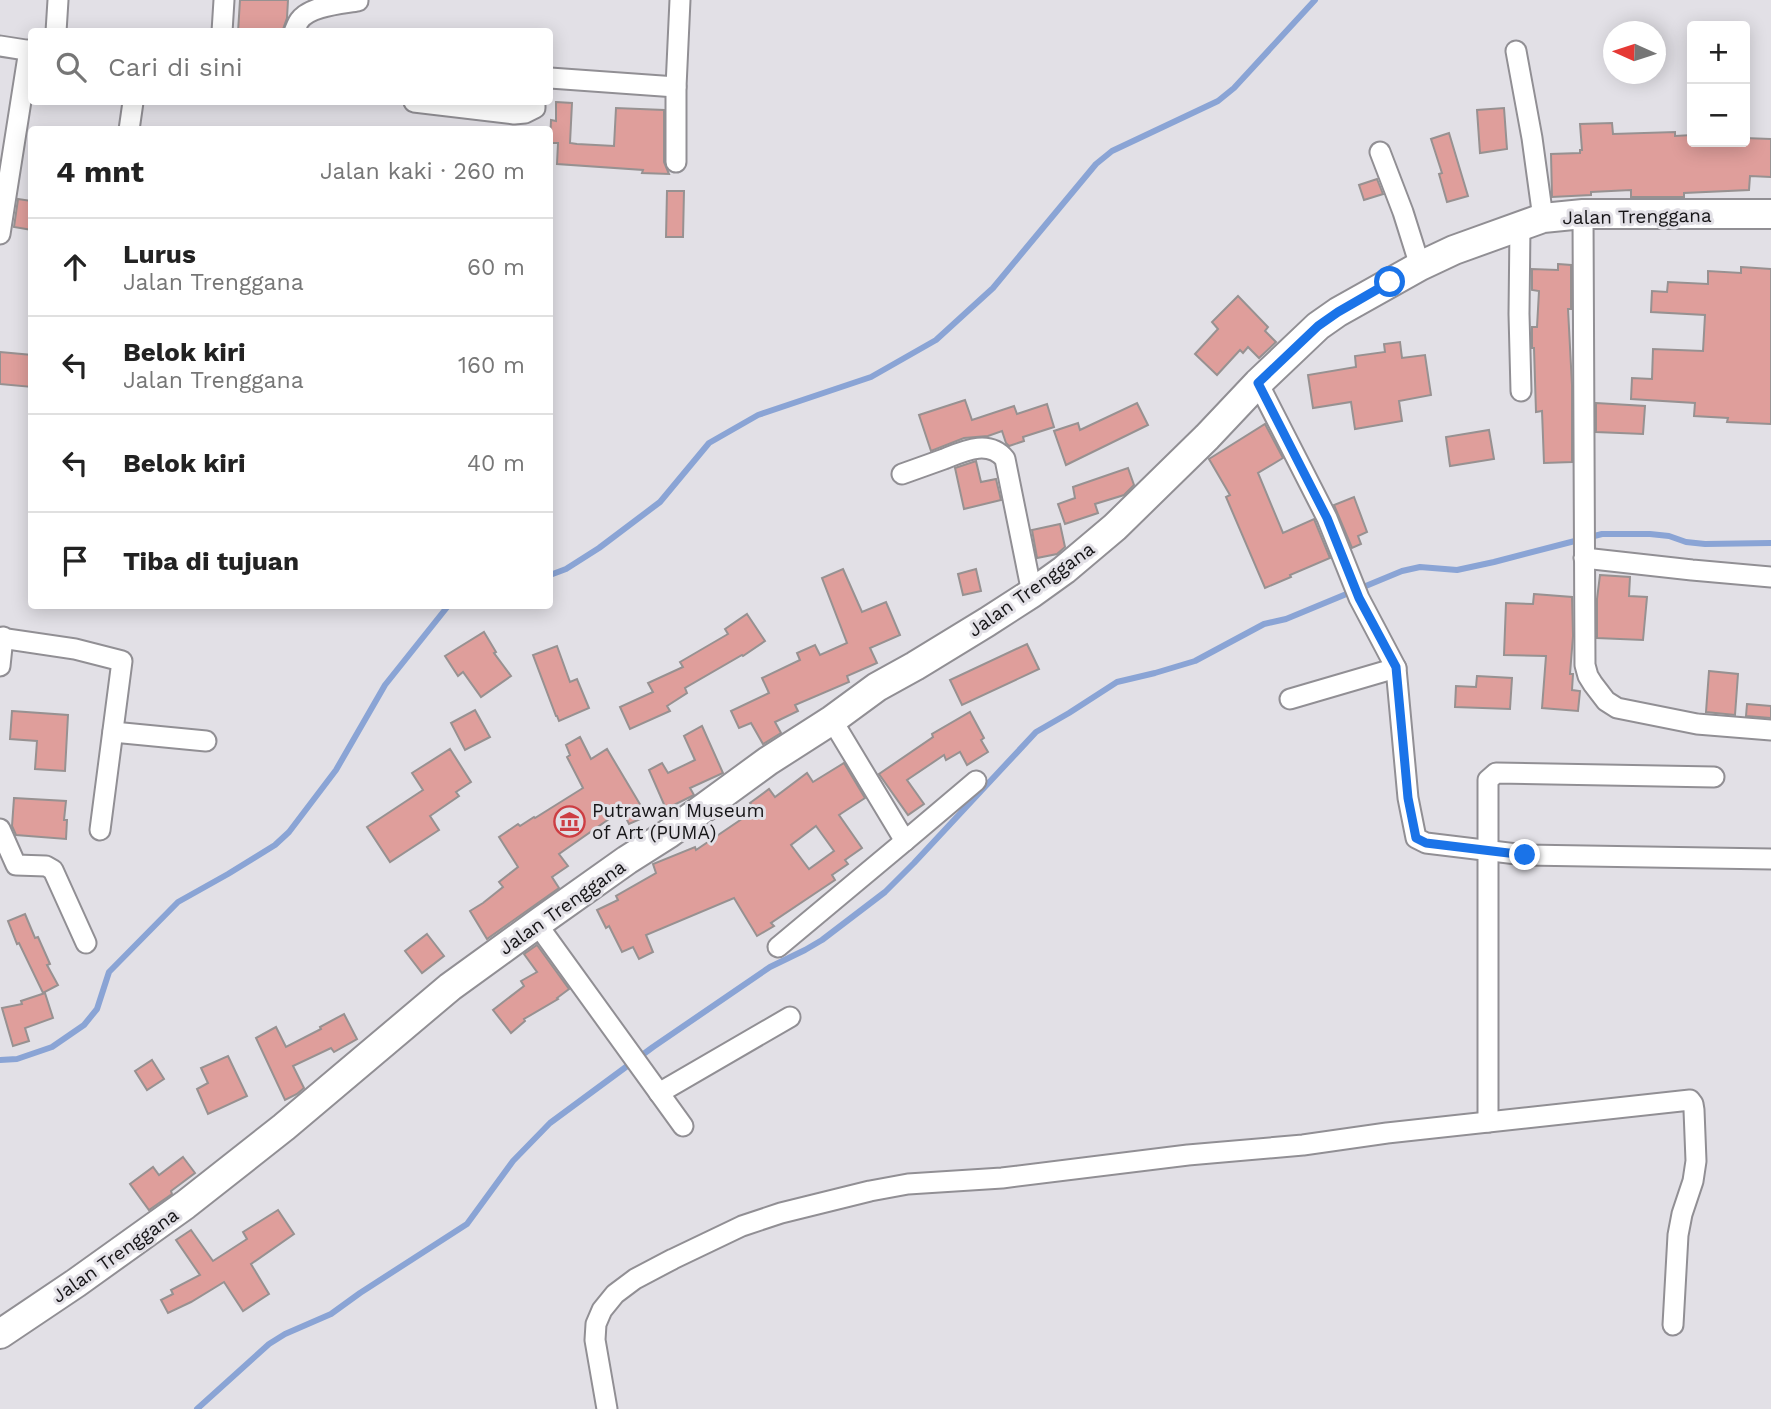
<!DOCTYPE html>
<html lang="id">
<head>
<meta charset="utf-8">
<style>
  :root { --surface:#fff; --page:#f2f2f2; --text:#222; --muted:#767676; --line:#e0e0e0 }
  body { margin:0; font-family:"Work Sans",sans-serif; background:var(--page); color:var(--text) }
  .controls { position:absolute; right:21px; top:21px; display:grid; overflow:hidden; border-radius:7px; box-shadow:0 4px 18px #0003 }
  .controls button { width:63px; height:63px; display:grid; place-items:center; padding:0; border:0; border-bottom:2px solid var(--line); background:var(--surface); color:var(--text); font:35px sans-serif }
  .compass { position:absolute; left:1603px; top:21px; width:63px; height:63px; border-radius:50%; background:var(--surface); box-shadow:0 4px 18px #0003; rotate:273deg }
  .stop { position:absolute; width:21px; height:21px; margin:-16px; border:5px solid #1a73e8; border-radius:50%; background:#fff }
  .stop.end { background:#1a73e8; border-color:#fff; box-shadow:0 2px 7px #0008 }
  .list { margin:0; padding:0; list-style:none }
  h2 { display:flex; justify-content:space-between; align-items:center; height:91px; margin:0; padding:0 28px; font-size:30px }
  h2 small { font-size:23px; font-weight:400; color:var(--muted) }
  .list li { display:grid; grid-template-columns:46px 1fr auto; gap:21px; align-items:center; box-sizing:border-box; height:98px; padding:0 28px; border-top:2px solid var(--line) }
  .list b { display:block; font-size:26px; white-space:nowrap }
  .list p { margin:0; font-size:23px; white-space:nowrap; color:var(--muted) }
  .list em { font-size:23px; font-style:normal; color:var(--muted) }
  .icon { flex:none; width:38px; height:38px; fill:none; stroke:currentColor; stroke-width:2; stroke-linecap:round; stroke-linejoin:round }
  .map { position:relative; flex:none; width:1771px; height:1409px; overflow:hidden }
  .search { position:absolute; background:var(--surface); box-shadow:0 4px 18px #0003; left:28px; top:28px; width:525px; height:77px; display:flex; align-items:center; gap:18px; box-sizing:border-box; padding:0 24px; border-radius:7px; color:var(--muted); font-size:26px }
  .panel { position:absolute; background:var(--surface); box-shadow:0 4px 18px #0003; left:28px; top:126px; width:525px; height:483px; border-radius:7px }
  .map>svg:first-child { display:block }
  .lines { fill:none; stroke-linecap:round; stroke-linejoin:round }
  .stream { stroke:#8aa4d5; stroke-width:6 }
  .building { fill:#df9e9b; stroke:#979191; stroke-width:2; fill-rule:evenodd }
  .street-casing { stroke:#918f94; stroke-width:23 }
  .secondary-casing { stroke:#918f94; stroke-width:32 }
  .street { stroke:#fff; stroke-width:19 }
  .secondary { stroke:#fff; stroke-width:28 }
  .route { stroke:#1a73e8; stroke-width:9 }
  .labels { text-anchor:middle; stroke-width:6; stroke-linejoin:round; paint-order:stroke }
  .street-label { font-size:19px; fill:#161517; stroke:#e2e0e6 }
  .poi-label { font-size:19px; fill:#161517; stroke:#e2e0e6; text-anchor:start }
</style>
</head>
<body>
<div class="map">
<svg width="1771" height="1409" viewBox="0 0 1771 1409">
  <rect width="100%" height="100%" fill="#e2e0e6"/>
  <g class="lines">
    <g class="stream">
      <path d="M550 575 566 569 599 548 660 502 709 443 758 415 871 377 936 340 993 288 1096 164 1112 151 1218 101 1234 88 1315 0"/>
      <path d="M0 1060 17 1059 52 1047 84 1025 97 1009 109 972 178 902 228 874 275 845 289 832 336 770 385 685 448 606"/>
      <path d="M197 1409 269 1344 285 1334 331 1314 360 1293 467 1224 513 1161 550 1123 653 1047 770 967 805 950 822 940 885 892 914 863 1036 732 1069 713 1117 682 1155 673 1195 661 1264 624 1286 619 1402 571 1420 567 1457 570 1494 562 1602 534H1650L1669 536 1686 542 1705 544 1771 543"/>
    </g>
  </g>
  <g class="building">
    <path d="M240 0H288L287 18 282 32H238Z"/>
    <path d="M556 102 572 103 570 143 577 144 614 146 616 108 664 110V162L669 174 642 173 643 170 557 164 558 143H550L551 120 556 121Z"/>
    <path d="M1504 108 1507 149 1480 153 1477 110Z"/>
    <path d="M1612 123 1613 134 1675 132V136L1692 135V142L1739 145V142H1745V138L1771 139V177L1750 176 1749 190 1684 193V197H1631V190L1591 192V195L1552 197 1551 154 1580 153V150H1582L1580 124Z"/>
    <path d="M1449 133 1468 196 1447 202 1439 174 1442 173 1431 139Z"/>
    <path d="M1377 179 1383 194 1364 200 1359 185Z"/>
    <path d="M667 191H684L683 237H666Z"/>
    <path d="M18 199 32 201V230L14 227Z"/>
    <path d="M1558 264 1571 265V309H1568L1572 385V462L1544 463 1542 411 1536 412 1534 348H1532V327H1537L1539 291 1532 290V269L1558 270Z"/>
    <path d="M1741 267 1771 269V424L1727 422 1728 418 1694 416 1695 403 1631 399 1632 378 1652 379 1653 349 1703 351 1705 315 1651 312 1652 291 1667 292 1668 282 1708 284V271L1741 273Z"/>
    <path d="M1238 296 1268 327 1265 331 1276 342 1259 358 1248 347 1243 353 1240 350 1217 375 1195 354 1218 329 1212 322Z"/>
    <path d="M1400 342 1402 358 1425 355 1431 395 1399 401 1402 421 1355 429 1351 402 1313 408 1308 375 1356 367 1355 356 1385 352 1384 344Z"/>
    <path d="M0 352 32 355V387L0 384Z"/>
    <path d="M965 400 972 420 1014 406 1017 414 1047 404 1054 427 1023 437 1024 441 1009 446 1006 443 1002 431 988 436 964 438 931 451 919 415Z"/>
    <path d="M1137 403 1148 425 1066 465 1054 431 1078 423 1080 430Z"/>
    <path d="M1596 403 1645 406 1643 434 1596 432Z"/>
    <path d="M1265 424 1283 458 1258 473 1283 533 1314 519 1330 558 1290 575 1291 577 1265 588 1226 497 1230 495 1209 459Z"/>
    <path d="M1489 430 1494 459 1450 466 1446 437Z"/>
    <path d="M976 461 981 482 996 479 1001 500 964 509 955 468Z"/>
    <path d="M1128 468 1134 485 1124 495 1095 504 1098 513 1065 524 1058 504 1075 498 1073 487Z"/>
    <path d="M1354 497 1367 532 1358 536 1361 544 1352 548 1334 505Z"/>
    <path d="M1060 524 1065 547 1057 554 1037 558 1032 530Z"/>
    <path d="M843 569 862 612 886 602 900 635 870 648 877 663 847 676 849 682 795 705 798 711 775 722 781 733 763 744 751 723 739 728 731 711 769 693 762 678 800 660 797 653 815 645 820 655 847 643 822 578Z"/>
    <path d="M976 569 981 591 963 595 958 574Z"/>
    <path d="M1600 575 1630 577 1629 596 1647 597 1643 640 1597 638V599Z"/>
    <path d="M1534 594 1572 597 1573 636 1570 674H1573L1572 690 1580 691 1578 711 1542 708 1546 656 1504 655 1506 603 1533 604Z"/>
    <path d="M747 614 765 641 743 656 742 655 685 688 687 693 667 706 670 711 630 729 620 707 653 692 648 683 683 667 680 662 728 634 725 629Z"/>
    <path d="M484 632 496 652 494 653 511 676 481 697 463 672 458 676 445 656Z"/>
    <path d="M1027 644 1039 669 962 705 950 680Z"/>
    <path d="M557 646 570 682 577 679 589 708 559 721 557 716H556L533 655Z"/>
    <path d="M1709 671 1738 674 1735 715 1706 712Z"/>
    <path d="M1477 676 1512 678 1510 709 1455 707 1456 686 1476 687Z"/>
    <path d="M1747 704 1771 706V718L1746 716Z"/>
    <path d="M475 710 490 737 465 750 451 723Z"/>
    <path d="M12 711 68 715 65 771 35 769 37 741 10 739Z"/>
    <path d="M970 712 984 738 981 740 988 752 967 765 960 752 946 760 944 755 907 780 924 804 908 815 879 774 933 737 932 734Z"/>
    <path d="M702 726 723 773 690 788 694 795 666 809 649 770 662 763 668 773 695 760 684 736Z"/>
    <path d="M580 737 591 759 607 749 647 816 629 824 622 810 559 854 568 866 552 877 559 888 487 939 470 911 483 903 503 887 499 882 518 867 499 837 518 824 520 826 534 817 535 818 583 788 567 757 570 755 566 745Z"/>
    <path d="M450 749 471 782 456 792 459 796 430 816 439 830 390 862 367 827 423 790 412 773Z"/>
    <path d="M844 763 865 798 839 815 862 848 845 860 848 864 832 875 835 880 771 923 774 926 757 936 734 898 646 935 653 952 639 959 633 947 622 952 609 926 606 928 597 910 618 900 616 896 656 873 653 864 695 847 696 850 755 810 750 803 769 789 775 797 807 773 813 782ZM816 826 834 851 809 869 791 845Z"/>
    <path d="M14 798 66 801 64 820H67L66 839 16 835 12 826Z"/>
    <path d="M25 914 35 938 38 937 50 964 47 965 58 985 43 993 19 943 17 944 8 921Z"/>
    <path d="M427 934 444 956 422 973 405 951Z"/>
    <path d="M537 945 569 989 557 998 558 999 524 1019 525 1021 511 1033 493 1010 524 986 521 981 537 972 524 954Z"/>
    <path d="M45 993 53 1018 25 1028 29 1041 13 1046 2 1008 22 1004 21 1001Z"/>
    <path d="M344 1014 357 1039 334 1052 331 1048 293 1066 304 1088 297 1094 285 1100 256 1038 276 1027 286 1047 321 1029 320 1027Z"/>
    <path d="M228 1056 247 1096 208 1114 197 1089 208 1083 201 1068Z"/>
    <path d="M152 1060 164 1079 147 1090 135 1071Z"/>
    <path d="M183 1157 195 1173 171 1191 172 1194 149 1210 130 1184 153 1167 159 1175Z"/>
    <path d="M278 1210 294 1234 251 1264 269 1294 243 1311 224 1282 191 1302 168 1313 161 1300 173 1294 171 1290 200 1275 176 1240 191 1230 213 1261 247 1239 243 1232Z"/>
  </g>
  <g class="lines">
    <defs>
      <g id="street">
        <path d="M56 32 58 0"/>
        <path d="M222 32 224 0"/>
        <path d="M294 32C295 30 298 22 299 21 309 6 341 4 358 1"/>
        <path d="M0 46 32 51"/>
        <path d="M1516 51 1532 138 1543 218"/>
        <path d="M550 78 676 87"/>
        <path d="M414 102 514 114 525 113 535 108V102"/>
        <path d="M129 130 133 102"/>
        <path d="M1380 152 1403 212 1420 266"/>
        <path d="M676 162V87L680 0"/>
        <path d="M1583 214 1585 665 1588 676 1593 684 1606 701 1617 708 1697 724 1771 730"/>
        <path d="M1520 227 1519 314 1521 391"/>
        <path d="M0 234 29 50"/>
        <path d="M1258 383 1327 518 1359 598 1396 668 1408 798 1416 838 1426 843 1525 855 1771 859"/>
        <path d="M902 474C916 469 930 464 944 459 964 451 989 439 1005 459L1032 593"/>
        <path d="M1584 558 1692 570 1771 577"/>
        <path d="M0 638 75 649 122 661 100 830"/>
        <path d="M0 666 3 637"/>
        <path d="M1290 699 1396 668"/>
        <path d="M832 720 905 841 976 781"/>
        <path d="M113 732 206 741"/>
        <path d="M0 829 16 865 46 866 53 870 86 943"/>
        <path d="M537 924 683 1126"/>
        <path d="M778 947 905 841"/>
        <path d="M659 1093 790 1017"/>
        <path d="M1488 1122V780L1496 773 1714 777"/>
        <path d="M607 1409 595 1340 596 1324 602 1310 615 1294 635 1279 673 1259 742 1226 781 1213 870 1191 908 1184 1002 1178 1188 1155 1303 1145 1387 1133 1690 1100 1693 1104 1694 1110 1696 1161 1693 1181 1682 1214 1678 1235 1673 1325"/>
      </g>
      <path id="secondary" d="M0 1334 76 1283 185 1205 284 1127 450 987 541 921 627 860 668 834 768 761 832 720 877 687 915 666 987 622 1032 593 1064 570 1115 527 1207 437 1258 383 1318 326 1338 312 1420 266 1454 250 1543 218 1583 214H1771"/>
    </defs>
    <use href="#street" class="street-casing"/>
    <use href="#secondary" class="secondary-casing"/>
    <use href="#street" class="street"/>
    <use href="#secondary" class="secondary"/>
  </g>
  <g class="lines">
    <path class="route" d="M1390 282 1338 312 1318 326 1258 383 1327 518 1359 598 1396 667 1408 798 1416 838 1426 843 1525 855"/>
  </g>
  <defs>
    <symbol id="museum-ring" viewBox="-11 -11 22 22"><circle r="9.5" fill="#e2e0e6" stroke="#cd3e43" stroke-width="1.5"/><path d="M0-6L6-3V-2H-6V-3ZM-5-1h2V3h-2ZM-1-1h2V3h-2ZM3-1h2V3H3ZM-6 4H6V6H-6Z" fill="#cd3e43"/></symbol>
  </defs>
  <g fill-rule="evenodd">
    <use href="#museum-ring" x="552" y="804" width="35" height="35"/>
  </g>
  <g class="labels">
    <g class="street-label">
      <text transform="translate(1637 216) rotate(-1)" y="7">Jalan Trenggana</text>
      <text transform="translate(1031 589) rotate(-35)" y="7">Jalan Trenggana</text>
      <text transform="translate(562 907) rotate(-35)" y="7">Jalan Trenggana</text>
      <text transform="translate(115 1255) rotate(-35)" y="7">Jalan Trenggana</text>
    </g>
    <g class="poi-label">
      <text x="592" y="817">Putrawan Museum<tspan x="592" dy="22">of Art (PUMA)</tspan></text>
    </g>
  </g>
</svg>
<div class="controls">
<button>+</button>
<button>−</button>
</div>
<svg class="compass" viewBox="-18 -18 36 36"><path d="M0-13l5 13h-10z" fill="#e53935"/><path d="M0 13l5-13h-10z" fill="#767676"/></svg>
<div class="stop" style="left:1390px;top:282px"></div>
<div class="stop end" style="left:1525px;top:855px"></div>
<div class="search"><svg class="icon" aria-label="search" viewBox="0 0 24 24"><circle cx="10" cy="10" r="6"/><path d="M15 15l6 6"/></svg>Cari di sini</div>
<section class="panel">
<h2>4 mnt<small>Jalan kaki · 260 m</small></h2>
<ul class="list">
<li><svg class="icon" aria-label="ahead" viewBox="0 0 24 24"><path d="M12 20V5M6 11l6-6 6 6"/></svg><div><b>Lurus</b><p>Jalan Trenggana</p></div><em>60 m</em></li>
<li><svg class="icon" aria-label="left" viewBox="0 0 24 24"><path d="M17 20v-9H6M10 6l-5 5 5 5"/></svg><div><b>Belok kiri</b><p>Jalan Trenggana</p></div><em>160 m</em></li>
<li><svg class="icon" aria-label="left" viewBox="0 0 24 24"><path d="M17 20v-9H6M10 6l-5 5 5 5"/></svg><div><b>Belok kiri</b></div><em>40 m</em></li>
<li><svg class="icon" aria-label="arrive" viewBox="0 0 24 24"><path d="M6 21V4h12l-3 4 3 4H6"/></svg><div><b>Tiba di tujuan</b></div></li>
</ul>
</section>
</div>
</body>
</html>
